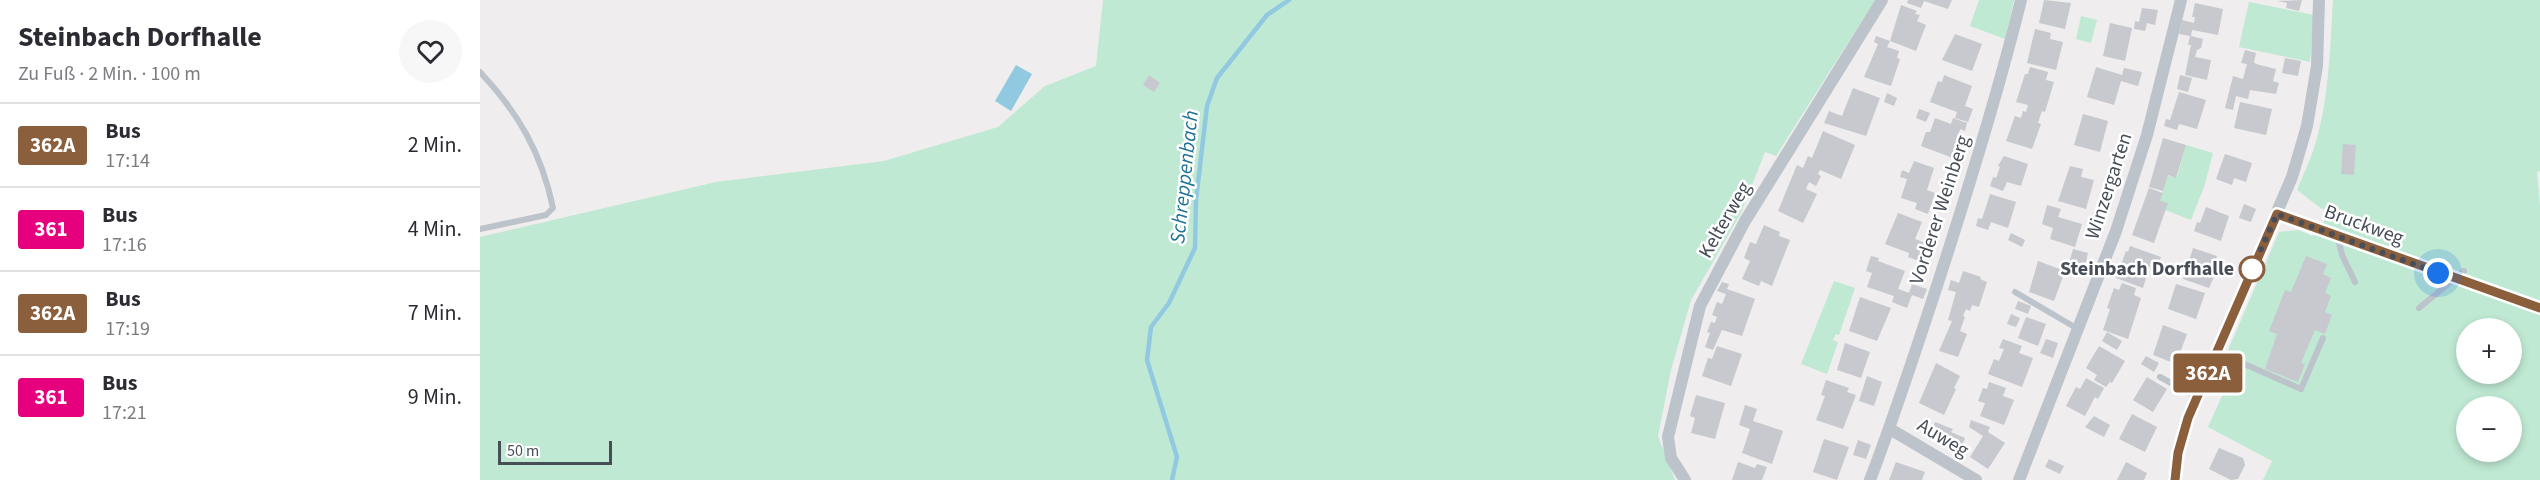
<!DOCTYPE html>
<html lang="de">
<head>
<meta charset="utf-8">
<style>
  :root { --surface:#fff; --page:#f7f7f7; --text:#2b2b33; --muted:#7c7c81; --line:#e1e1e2 }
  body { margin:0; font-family:"Source Sans 3",sans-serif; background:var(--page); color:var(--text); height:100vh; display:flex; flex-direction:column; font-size:22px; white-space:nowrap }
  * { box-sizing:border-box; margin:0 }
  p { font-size:20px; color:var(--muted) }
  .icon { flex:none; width:33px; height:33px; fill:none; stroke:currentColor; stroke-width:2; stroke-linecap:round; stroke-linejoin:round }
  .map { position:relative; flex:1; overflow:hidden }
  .side { display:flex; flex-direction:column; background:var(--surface); width:480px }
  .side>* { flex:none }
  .badge { padding:0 12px; border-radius:4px; font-size:21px; line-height:39px }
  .controls { position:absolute; left:1976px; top:318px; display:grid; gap:12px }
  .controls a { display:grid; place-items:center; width:66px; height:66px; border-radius:50%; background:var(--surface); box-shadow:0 3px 9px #0003; font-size:30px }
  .scale { position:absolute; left:18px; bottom:15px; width:114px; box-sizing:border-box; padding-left:6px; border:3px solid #474e58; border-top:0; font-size:16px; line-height:21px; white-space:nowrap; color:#474e58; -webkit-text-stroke:4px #fff; paint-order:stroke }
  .you { position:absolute; width:30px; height:30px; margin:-15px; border:4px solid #fff; border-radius:50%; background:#1a73e8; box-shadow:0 0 0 9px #1a73e833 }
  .map>.badge { position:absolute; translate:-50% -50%; box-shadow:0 0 0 3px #fff }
  .round { display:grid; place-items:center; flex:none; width:63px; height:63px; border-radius:32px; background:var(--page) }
  .overview { display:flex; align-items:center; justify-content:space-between; height:102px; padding:0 18px }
  h1 { font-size:28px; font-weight:700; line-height:45px }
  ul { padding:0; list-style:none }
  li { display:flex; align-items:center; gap:18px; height:84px; padding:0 18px; border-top:2px solid var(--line) }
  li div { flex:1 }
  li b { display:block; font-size:22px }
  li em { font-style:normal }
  li .badge { min-width:66px; font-weight:700; text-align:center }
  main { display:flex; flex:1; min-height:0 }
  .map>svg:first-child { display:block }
</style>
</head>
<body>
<main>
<section class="side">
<div class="overview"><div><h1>Steinbach Dorfhalle</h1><p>Zu Fuß · 2 Min. · 100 m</p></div><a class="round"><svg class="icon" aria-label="heart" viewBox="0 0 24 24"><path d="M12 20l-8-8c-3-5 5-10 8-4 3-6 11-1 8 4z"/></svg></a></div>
<ul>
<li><span class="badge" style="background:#8b5e3c;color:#fff">362A</span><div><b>Bus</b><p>17:14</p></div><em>2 Min.</em></li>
<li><span class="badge" style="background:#e6007e;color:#fff">361</span><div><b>Bus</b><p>17:16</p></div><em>4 Min.</em></li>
<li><span class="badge" style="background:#8b5e3c;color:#fff">362A</span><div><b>Bus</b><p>17:19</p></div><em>7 Min.</em></li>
<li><span class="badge" style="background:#e6007e;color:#fff">361</span><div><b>Bus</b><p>17:21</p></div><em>9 Min.</em></li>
</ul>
</section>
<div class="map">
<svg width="2060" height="480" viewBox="0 0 2060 480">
  <rect width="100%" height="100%" fill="#efeded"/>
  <!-- green -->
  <g fill="#bfe9d3" fill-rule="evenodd">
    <polygon points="623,0 1395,0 1296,156 1285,152 1261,213 1211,300 1191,370 1178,436 1195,480 0,480 0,237 236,182 404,161 518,127 565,86 616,66"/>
    <polygon points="1499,0 1534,0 1525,39 1490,26"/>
    <path d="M1853,0h207v171l-3,1 3,34v274h-277l9,-19 -64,-34 26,-58 -12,-5 57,-132 20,-2 13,6 23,-28 -13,1 -25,-19c5,-13 12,-26 16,-39 16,-46 17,-103 20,-151zM1986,328h45v46h-45zM1986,406h45v46h-45z"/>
    <polygon points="1769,2 1834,15 1830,62 1759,47"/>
    <polygon points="1601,16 1617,20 1611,43 1596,39"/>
    <polygon points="1706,145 1733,153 1725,184 1711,220 1685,210 1680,201 1687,176 1697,177"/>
    <polygon points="1354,281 1375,288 1359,335 1356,334 1353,340 1358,342 1347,374 1321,364"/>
  </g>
  <!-- water -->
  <polygon fill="#91c9e1" points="536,65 552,74 531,111 515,101"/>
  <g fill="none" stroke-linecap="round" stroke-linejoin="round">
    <!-- stream -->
    <polyline stroke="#91c9e1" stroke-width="4.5" points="692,480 697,457 667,360 671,327 689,303 715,248 716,200 727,106 737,78 787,15 809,0"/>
  </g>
  <!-- building -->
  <g fill="#c7c9cf">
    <polygon points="1428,0 1472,0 1468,9 1444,1 1441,8 1427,3"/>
    <polygon points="1564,0 1591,3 1585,29 1559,23"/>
    <polygon points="1822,0 1819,11 1806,8 1807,3 1797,1"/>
    <polygon points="1715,3 1743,9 1738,35 1712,30 1711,36 1723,39 1721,48 1717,50 1715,57 1731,60 1727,80 1705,75 1711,45 1708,45 1710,36 1699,34 1702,20 1714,23 1715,17 1712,17"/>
    <polygon points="1421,5 1437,11 1435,14 1440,15 1437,21 1446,25 1436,51 1410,41"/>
    <polygon points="1662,8 1678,10 1675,25 1667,23 1665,31 1654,29 1655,21 1659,22"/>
    <polygon points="1630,23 1652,28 1645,61 1623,56"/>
    <polygon points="1555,29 1571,33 1570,39 1583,42 1576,70 1547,63"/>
    <polygon points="1475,34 1502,44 1492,71 1462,60"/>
    <polygon points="1396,36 1410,41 1407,47 1419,51 1417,58 1420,59 1411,86 1384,77 1398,44 1394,42"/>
    <polygon points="1765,50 1776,53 1774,62 1776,64 1796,69 1793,81 1799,83 1796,94 1770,90 1768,99 1756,96 1753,110 1745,108 1753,76 1763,79 1767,64 1761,63"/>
    <polygon points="1805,58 1821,61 1818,76 1802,73"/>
    <polygon points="1550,67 1568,72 1566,80 1574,82 1565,112 1562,111 1558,123 1561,124 1552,149 1526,141 1535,116 1541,118 1543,111 1546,112 1548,105 1536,102 1545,74 1548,74"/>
    <polygon points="1616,67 1642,75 1644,68 1662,72 1658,86 1641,81 1634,105 1607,97"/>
    <polygon points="669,75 680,83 674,92 663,85"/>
    <polygon points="1464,75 1492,86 1485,106 1493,109 1488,122 1475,118 1477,112 1450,102 1458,81 1462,82"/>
    <polygon points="1700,75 1712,78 1708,92 1697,89"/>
    <polygon points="1373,88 1400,98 1386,136 1344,123 1349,111 1362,116"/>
    <polygon points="1699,92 1726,100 1717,129 1699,124 1697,130 1684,126 1686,119 1690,120"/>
    <polygon points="1407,93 1417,98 1414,106 1404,102"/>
    <polygon points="1760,102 1792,109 1786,135 1754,128"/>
    <polygon points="1439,109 1450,113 1446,122 1436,118"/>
    <polygon points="1603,114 1628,121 1620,152 1594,145"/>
    <polygon points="1455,118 1471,124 1473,118 1487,123 1485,131 1480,129 1473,158 1441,146 1446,132 1450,132"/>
    <polygon points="1343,131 1375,145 1361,179 1340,170 1338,174 1341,176 1336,186 1329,182 1326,189 1337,194 1323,223 1298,211 1317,165 1323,168 1328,156 1332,158"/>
    <polygon points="1683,138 1706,145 1696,178 1688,175 1683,191 1669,187"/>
    <polygon points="1863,144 1876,145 1874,175 1861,174"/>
    <polygon points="1745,154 1772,163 1766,182 1754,178 1752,185 1736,179"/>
    <polygon points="1524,156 1548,164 1541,186 1527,182 1523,191 1510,186 1513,177 1516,178 1520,167 1518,166"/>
    <polygon points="1434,161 1454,168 1447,190 1455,193 1448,214 1435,209 1437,203 1421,198 1427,179 1420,177 1422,170 1429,173"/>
    <polygon points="1590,166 1603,169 1601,177 1614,180 1606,209 1578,201"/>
    <polygon points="1669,188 1683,193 1680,201 1688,203 1674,243 1652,235"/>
    <polygon points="1510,194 1536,202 1528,228 1511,222 1508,230 1496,226 1498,218 1502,219"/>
    <polygon points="1764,204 1776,209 1771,222 1759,218"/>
    <polygon points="1567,205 1581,209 1578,217 1602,224 1595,247 1570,239 1573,228 1562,224"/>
    <polygon points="1726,207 1749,216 1741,241 1714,231 1717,222 1720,223"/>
    <polygon points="1418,213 1442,222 1435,239 1446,243 1439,261 1428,257 1429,253 1405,244"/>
    <polygon points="1284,225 1300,232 1299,236 1310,240 1292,286 1281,281 1279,286 1262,279 1270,261 1264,258 1270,242 1276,244"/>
    <polygon points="1531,233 1545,240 1542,247 1528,240"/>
    <polygon points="1650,246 1681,257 1678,265 1671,262 1663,288 1636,278 1646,251 1648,252"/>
    <polygon points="1713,248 1737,256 1732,271 1736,272 1729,288 1703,279"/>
    <polygon points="1593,249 1608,253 1604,271 1589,263"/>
    <polygon points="1391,256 1399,258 1398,261 1425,271 1418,289 1429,293 1432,284 1447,289 1443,299 1432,295 1427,308 1412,302 1414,296 1387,287 1392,273 1386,271"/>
    <polygon points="1826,256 1847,264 1843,274 1851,278 1845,293 1851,296 1845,312 1852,315 1845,334 1835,330 1821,363 1825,364 1818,382 1785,369 1797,334 1789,331 1805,290 1811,292"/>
    <polygon points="1558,261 1585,271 1574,301 1549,292"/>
    <polygon points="1483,271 1501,277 1500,279 1507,282 1499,307 1492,305 1490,311 1486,309 1483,316 1485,317 1480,331 1487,334 1478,357 1459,351 1472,321 1468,320 1476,292 1468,290 1471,280 1479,283"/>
    <polygon points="1242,282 1249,284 1247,289 1275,299 1262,336 1242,330 1233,350 1225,347 1230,333 1227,332 1231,322 1235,323 1237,317 1232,315 1237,302 1242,304 1246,294 1237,291"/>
    <polygon points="1642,283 1656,288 1654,295 1661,298 1648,339 1623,330 1630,309 1627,308 1634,288 1639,290"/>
    <polygon points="1696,284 1725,293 1716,319 1688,309"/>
    <polygon points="1380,297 1411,308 1397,341 1369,331"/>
    <polygon points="1538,301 1551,306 1548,314 1535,309"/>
    <polygon points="1531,314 1540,318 1536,327 1527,324"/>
    <polygon points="1546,317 1566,324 1558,346 1538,338"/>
    <polygon points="1683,325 1707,334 1696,364 1673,355"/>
    <polygon points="1627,332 1642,341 1637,350 1622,341"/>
    <polygon points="1523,339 1542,346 1539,353 1553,358 1542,387 1508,374 1514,359 1519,361 1524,349 1519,348"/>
    <polygon points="1566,339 1578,343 1573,358 1560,353"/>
    <polygon points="1365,343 1390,352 1381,378 1357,370"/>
    <polygon points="1237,346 1262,354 1251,386 1222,376 1228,358 1232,359"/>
    <polygon points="1619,346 1645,361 1632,383 1630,382 1626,387 1614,380 1617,375 1606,368"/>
    <polygon points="1666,356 1679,363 1674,372 1661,364"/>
    <polygon points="1456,363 1480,376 1474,388 1476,389 1464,415 1439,403"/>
    <polygon points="1387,376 1402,382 1394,406 1379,401"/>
    <polygon points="1667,377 1687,389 1673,412 1653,400"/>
    <polygon points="1606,378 1624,388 1618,399 1615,397 1605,416 1586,406 1596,387 1600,389"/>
    <polygon points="1346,380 1369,388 1367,392 1376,395 1363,429 1336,420 1345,396 1341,395"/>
    <polygon points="1509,382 1526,388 1523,396 1534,400 1524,425 1500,416 1505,403 1498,401 1503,388 1507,389"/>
    <polygon points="1216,395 1245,403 1235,439 1211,433 1215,418 1210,416"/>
    <polygon points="1265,405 1277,409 1273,421 1303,431 1292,464 1262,453 1270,429 1259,425"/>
    <polygon points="1652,414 1677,427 1665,452 1639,439"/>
    <polygon points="1614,416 1630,425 1624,437 1605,427"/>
    <polygon points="1491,420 1510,427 1508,432 1525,443 1508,469 1490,457 1503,436 1489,427"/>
    <polygon points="1455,422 1473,429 1471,432 1485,438 1479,454 1466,448 1467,445 1449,438"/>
    <polygon points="1344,439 1369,447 1357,480 1333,472"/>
    <polygon points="1378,440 1391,445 1386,459 1373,455"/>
    <polygon points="1739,448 1763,458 1765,465 1758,479 1751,480 1729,469"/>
    <polygon points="1569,459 1584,466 1580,474 1565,467"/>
    <polygon points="1258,462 1275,468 1277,464 1287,467 1282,480 1252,480"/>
    <polygon points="1416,462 1445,472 1442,480 1409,480"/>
    <polygon points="1646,462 1667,473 1664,480 1637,480"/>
  </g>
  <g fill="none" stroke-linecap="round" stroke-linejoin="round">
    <!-- service -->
    <g stroke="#bdc3ca" stroke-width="6">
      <path d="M0,72c38,40 62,82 73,136l-7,7 -66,14"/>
      <polyline points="1858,238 1862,255 1875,282"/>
      <polyline points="1535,292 1598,329"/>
      <polyline points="1939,308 1984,271"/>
      <polyline points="1737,352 1821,389 1843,338"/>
      <polyline points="1680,377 1717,397"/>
    </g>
    <!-- minor -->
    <g stroke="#bdc3ca" stroke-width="12">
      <polyline points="1797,214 2060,308"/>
      <polyline points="1410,429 1496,480"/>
      <polyline points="1205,480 1191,458 1188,437 1220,306 1265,221 1402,0"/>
      <path d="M1390,480c23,-60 43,-121 63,-182 32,-98 63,-197 88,-298"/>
      <polyline points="1539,480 1636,231 1667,135 1701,0"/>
      <polyline points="1694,480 1698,453 1708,418 1812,177 1827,126 1837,66 1839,0"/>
    </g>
  </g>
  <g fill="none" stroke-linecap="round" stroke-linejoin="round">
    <!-- line casing -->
    <g stroke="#fff" stroke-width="14">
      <polyline id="line" points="1695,480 1698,453 1708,418 1797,214 2060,308"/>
    </g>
    <!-- line -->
    <use href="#line" stroke="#8b5e3c" stroke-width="9"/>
    <!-- walk -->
    <polyline stroke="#474e58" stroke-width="6" stroke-dasharray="0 10.8" points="1772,269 1797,214 1958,273"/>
  </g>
  <!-- markers -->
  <circle fill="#fff" stroke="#8b5e3c" stroke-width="3" cx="1772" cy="269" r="12"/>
  <g text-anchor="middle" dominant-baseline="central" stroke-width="5" stroke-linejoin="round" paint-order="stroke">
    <!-- street labels -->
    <g font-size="20" fill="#474e58" stroke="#fff">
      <text transform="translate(1629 186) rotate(-72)">Winzergarten</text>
      <text transform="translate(1460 210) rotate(-72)">Vorderer Weinberg</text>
      <text transform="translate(1245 220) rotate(-60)">Kelterweg</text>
      <text transform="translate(1884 225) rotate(20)">Bruckweg</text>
      <text transform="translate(1463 438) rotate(31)">Auweg</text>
    </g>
    <!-- stop labels -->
    <g font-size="20" font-weight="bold" fill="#474e58" stroke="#fff" text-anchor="end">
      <text x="1754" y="269">Steinbach Dorfhalle</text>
    </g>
    <!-- water labels -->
    <g font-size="21" font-style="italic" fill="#1c7196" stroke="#fff">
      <text transform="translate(704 177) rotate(-84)">Schreppenbach</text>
    </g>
  </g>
</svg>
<div class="controls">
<a>+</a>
<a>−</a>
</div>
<div class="scale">50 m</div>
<div class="you" style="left:1958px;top:273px"></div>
<b class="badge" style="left:1728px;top:373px;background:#8b5e3c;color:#fff">362A</b>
</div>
</main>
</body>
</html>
